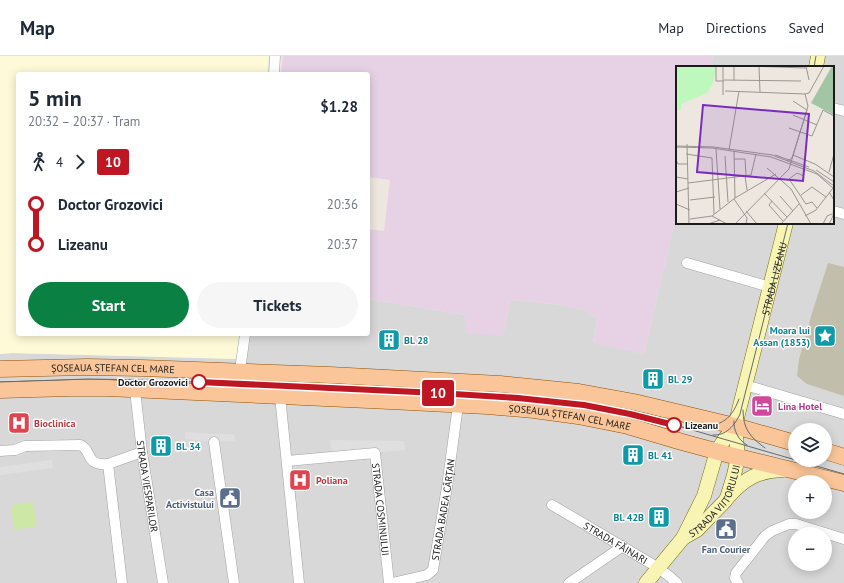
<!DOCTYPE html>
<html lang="en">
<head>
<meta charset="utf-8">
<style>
  :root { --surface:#fff; --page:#f6f6f7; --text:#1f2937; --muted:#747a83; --line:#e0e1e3; --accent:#0b8043 }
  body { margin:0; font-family:"PT Sans",sans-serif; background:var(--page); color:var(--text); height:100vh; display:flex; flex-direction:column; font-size:15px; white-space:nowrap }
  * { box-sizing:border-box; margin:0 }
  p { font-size:13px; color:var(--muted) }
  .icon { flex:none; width:22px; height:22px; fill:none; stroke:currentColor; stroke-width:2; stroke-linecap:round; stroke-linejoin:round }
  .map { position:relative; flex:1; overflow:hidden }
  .sheet { position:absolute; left:16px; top:16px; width:354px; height:264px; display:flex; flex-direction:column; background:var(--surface); border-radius:4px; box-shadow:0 2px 10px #0003 }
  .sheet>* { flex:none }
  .badge { padding:0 8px; border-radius:3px; font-size:14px; line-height:26px }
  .tools { position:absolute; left:788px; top:367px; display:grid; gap:8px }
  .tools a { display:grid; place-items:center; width:44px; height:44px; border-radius:50%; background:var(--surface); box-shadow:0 2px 10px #0003; font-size:20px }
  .map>.badge { position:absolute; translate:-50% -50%; box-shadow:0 0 0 2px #fff }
  .legs { display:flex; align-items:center; gap:6px; height:44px; padding:0 12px; font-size:13px }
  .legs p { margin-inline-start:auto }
  .summary { display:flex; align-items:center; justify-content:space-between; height:68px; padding:0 12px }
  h1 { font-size:22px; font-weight:800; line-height:30px }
  .cta { display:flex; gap:8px; margin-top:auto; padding:8px 12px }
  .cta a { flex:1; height:46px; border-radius:24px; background:var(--accent); color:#fff; font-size:16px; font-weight:800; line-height:46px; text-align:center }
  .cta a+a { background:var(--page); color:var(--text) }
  ul { padding:0 12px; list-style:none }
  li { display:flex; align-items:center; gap:14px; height:40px; font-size:15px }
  li i { display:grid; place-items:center; width:6px; height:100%; margin:0 5px; background:currentColor }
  li i::after { content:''; width:10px; height:10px; margin:-5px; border:3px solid; border-radius:50%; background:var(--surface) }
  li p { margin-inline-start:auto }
  li:first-child i { background:linear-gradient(#0000 50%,currentColor 0) }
  li:last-child i { background:linear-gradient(currentColor 50%,#0000 0) }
  header { display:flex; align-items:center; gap:24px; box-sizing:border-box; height:56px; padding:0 20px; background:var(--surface); border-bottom:1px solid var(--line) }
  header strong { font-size:19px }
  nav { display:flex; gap:22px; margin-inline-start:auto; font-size:14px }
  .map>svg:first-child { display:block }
</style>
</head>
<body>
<header>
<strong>Map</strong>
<nav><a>Map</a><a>Directions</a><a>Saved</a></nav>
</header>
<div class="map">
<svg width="844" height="527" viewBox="0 0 844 527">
  <rect width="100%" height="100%" fill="#ede7e0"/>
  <!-- residential -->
  <path fill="#d9d8d8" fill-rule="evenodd" d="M713,0h131v527h-844v-229l12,-1 227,6 3,-25h126v-35l97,16 38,21 7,-36 53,5 24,6 10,8 -4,23 51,12 33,-142v11h156v-156h-122zM795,374h30v30h-30zM795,426h30v30h-30zM795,478h30v30h-30z"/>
  <!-- industrial -->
  <polygon fill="#e6d2e4" points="283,0 713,0 711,11 677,11 677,156 644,298 593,287 597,263 587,255 563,249 510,244 503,280 465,277 465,259 368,243 368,173 384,175 390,124 368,121 368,18 281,18"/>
  <!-- education -->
  <polygon fill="#fefad8" points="0,0 269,0 267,18 18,18 18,278 242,278 239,303 12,297 0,298"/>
  <!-- construction -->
  <polygon fill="#c1bfac" points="828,207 844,211 844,340 807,328 797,320 799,303 812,257"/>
  <!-- grass -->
  <polygon fill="#cde7a6" points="33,446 37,470 14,474 11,449"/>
  <!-- parking -->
  <g fill="#dfdfdf">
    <polygon points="185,376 214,378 234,378 235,385 214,386 185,383"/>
    <polygon points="330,384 404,385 405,394 332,401"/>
    <polygon points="52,404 53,412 0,419 0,411"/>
  </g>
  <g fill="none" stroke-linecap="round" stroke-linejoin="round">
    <!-- street casing -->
    <g stroke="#a2a2a2" stroke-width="11">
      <g id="street">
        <polyline points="274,18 275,0"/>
        <polyline points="833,52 844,55"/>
        <polyline points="833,155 844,158"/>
        <polyline points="687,207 770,231"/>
        <polyline points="745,329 844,358"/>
        <path id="s1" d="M135,334l7,62 21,131"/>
        <polyline points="239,338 241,307 245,278"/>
        <polyline points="280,340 299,527"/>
        <polyline points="214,386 234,527"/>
        <path d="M0,395l15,-1 10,-4 55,-1c13,5 4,21 28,19l34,-12"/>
        <path id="s2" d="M287,405l88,-8 14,130"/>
        <polyline points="108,408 122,527"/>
        <path id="s3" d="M552,449l105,62 12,9 8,7"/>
        <path id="s4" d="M392,527l35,-8 6,-5 14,-83 11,-82"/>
        <polyline points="569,527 623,490"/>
        <polyline points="738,527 735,522 736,517 765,480 772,475 789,468 796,468 844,483"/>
      </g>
    </g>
    <!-- secondary casing -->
    <g stroke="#6e6e06" stroke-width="15">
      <g id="secondary">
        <polyline points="816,11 818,0"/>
        <path d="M728,441c17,-19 30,-26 55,-27"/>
        <path id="s5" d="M683,482l14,-8 28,-29 2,-3 7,-23 4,-18 -3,-31 51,-203"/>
        <polyline points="646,527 683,482 704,440 717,395 724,384 735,370"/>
      </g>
    </g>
    <!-- primary casing -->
    <g stroke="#905202" stroke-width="17">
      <g id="primary">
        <path id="s6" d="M0,313l87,-2 55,1 188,7 170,9 79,8 55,10 101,24 60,17"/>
        <path id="s7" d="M0,334l70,-2h37l283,13 97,5 47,4 44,6 50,10 54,16 48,13 114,28"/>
        <polyline points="825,395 844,401"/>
      </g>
    </g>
    <!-- street -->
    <use href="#street" stroke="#fff" stroke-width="10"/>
    <!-- secondary -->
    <use href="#secondary" stroke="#f8f4b3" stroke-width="14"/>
    <!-- primary -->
    <use href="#primary" stroke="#fac598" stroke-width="16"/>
    <!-- tram -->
    <g stroke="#696969" stroke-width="1">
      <polyline points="814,11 816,0"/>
      <polyline points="0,326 88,323 147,324 438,337 518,342 584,349 630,358 682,371 844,418"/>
      <path d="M743,354c0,19 7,27 22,38"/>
      <path d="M734,365c-1,9 5,20 13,24"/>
      <path d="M695,371c24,-1 35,-4 44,-28"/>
      <path id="s8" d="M713,379c13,1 22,-10 27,-21l48,-191"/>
    </g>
  </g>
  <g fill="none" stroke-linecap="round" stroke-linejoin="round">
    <!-- line-1 casing -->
    <g stroke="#fff" stroke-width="9">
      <polyline id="line-1" points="199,326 438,337 518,342 584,349 630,358 674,369"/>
    </g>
    <!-- line-1 -->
    <use href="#line-1" stroke="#be1622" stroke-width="6"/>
  </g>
  <!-- icons -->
  <defs>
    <g id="sight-square" transform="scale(1.15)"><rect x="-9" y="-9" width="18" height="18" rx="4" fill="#0f9aa8" stroke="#fff"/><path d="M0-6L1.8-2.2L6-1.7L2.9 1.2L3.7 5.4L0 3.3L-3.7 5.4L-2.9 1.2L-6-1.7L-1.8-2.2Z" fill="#fff"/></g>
    <g id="building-square" transform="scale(1.15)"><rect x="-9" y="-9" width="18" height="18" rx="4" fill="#0f9aa8" stroke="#fff"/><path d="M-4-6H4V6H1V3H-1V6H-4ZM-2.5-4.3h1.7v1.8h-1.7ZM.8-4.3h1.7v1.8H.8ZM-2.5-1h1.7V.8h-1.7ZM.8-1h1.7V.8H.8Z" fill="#fff"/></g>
    <g id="hotel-square" transform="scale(1.15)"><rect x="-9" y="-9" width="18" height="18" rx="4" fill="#d1479c" stroke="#fff"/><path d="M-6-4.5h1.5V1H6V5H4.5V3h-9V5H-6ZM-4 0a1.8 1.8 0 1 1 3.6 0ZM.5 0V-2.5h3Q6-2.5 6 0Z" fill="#fff"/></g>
    <g id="hospital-square" transform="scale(1.15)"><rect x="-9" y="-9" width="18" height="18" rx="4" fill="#e0444e" stroke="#fff"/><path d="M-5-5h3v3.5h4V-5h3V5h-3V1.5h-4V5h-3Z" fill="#fff"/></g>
    <g id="civic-square" transform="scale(1.15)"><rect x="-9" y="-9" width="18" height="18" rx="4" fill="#5c6f8a" stroke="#fff"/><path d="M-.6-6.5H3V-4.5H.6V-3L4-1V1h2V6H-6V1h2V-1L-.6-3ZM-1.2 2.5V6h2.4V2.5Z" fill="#fff"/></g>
  </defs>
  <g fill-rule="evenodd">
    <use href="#sight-square" x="825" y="280"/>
    <use href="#building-square" x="389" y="284"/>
    <use href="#building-square" x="653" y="323"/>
    <use href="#hotel-square" x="762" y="350"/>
    <use href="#hospital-square" x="19" y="367"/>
    <use href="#building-square" x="161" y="390"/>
    <use href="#building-square" x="633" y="399"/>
    <use href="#hospital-square" x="300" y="424"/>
    <use href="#civic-square" x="230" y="442"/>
    <use href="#building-square" x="659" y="461"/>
    <use href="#civic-square" x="726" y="473"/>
  </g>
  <!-- markers -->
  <g fill="#fff" stroke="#be1622" stroke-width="2">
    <circle cx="199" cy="326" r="7"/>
    <circle cx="674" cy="369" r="7"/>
  </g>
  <g text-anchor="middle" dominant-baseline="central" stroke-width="3" stroke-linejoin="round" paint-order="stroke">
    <!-- street labels -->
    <g font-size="10" fill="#1b1b1b" stroke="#fff">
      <text stroke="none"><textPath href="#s8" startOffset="176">STRADA LIZEANU</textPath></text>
      <text stroke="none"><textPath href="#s6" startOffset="113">ȘOSEAUA ȘTEFAN CEL MARE</textPath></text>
      <text stroke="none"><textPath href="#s7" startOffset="571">ȘOSEAUA ȘTEFAN CEL MARE</textPath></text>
      <text stroke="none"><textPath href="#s1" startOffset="97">STRADA VIESPARILOR</textPath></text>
      <text stroke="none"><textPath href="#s5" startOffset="51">STRADA VIITORULUI</textPath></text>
      <text stroke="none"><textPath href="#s2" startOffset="145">STRADA COSMINULUI</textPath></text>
      <text stroke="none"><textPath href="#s4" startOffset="105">STRADA BADEA CÂRȚAN</textPath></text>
      <text stroke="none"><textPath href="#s3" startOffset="74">STRADA FĂINARI</textPath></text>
    </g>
    <!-- culture labels -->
    <g font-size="10" font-weight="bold" fill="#0d838f" stroke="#fff" text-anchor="start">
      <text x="810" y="274" text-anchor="end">Moara lui<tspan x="810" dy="12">Assan (1853)</tspan></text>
      <text x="404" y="284">Bl. 28</text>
      <text x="668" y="323">Bl. 29</text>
      <text x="176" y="390">Bl. 34</text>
      <text x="648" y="399">Bl. 41</text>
      <text x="644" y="461" text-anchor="end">Bl. 42B</text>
    </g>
    <!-- stop labels -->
    <g font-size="10" font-weight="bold" fill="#1b1b1b" stroke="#fff" text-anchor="end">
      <text x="188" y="326">Doctor Grozovici</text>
      <text x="685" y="369" text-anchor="start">Lizeanu</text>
    </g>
    <!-- hotel labels -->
    <g font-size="10" font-weight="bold" fill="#b23c85" stroke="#fff" text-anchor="start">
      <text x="778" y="350">Lina Hotel</text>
    </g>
    <!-- health labels -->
    <g font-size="10" font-weight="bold" fill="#be3a42" stroke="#fff" text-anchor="start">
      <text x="34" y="367">Bioclinica</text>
      <text x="316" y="424">Poliana</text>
    </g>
    <!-- service labels -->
    <g font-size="10" font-weight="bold" fill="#4e5e75" stroke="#fff" text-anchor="end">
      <text x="214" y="436">Casa<tspan x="214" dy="12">Activistului</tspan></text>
      <text x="726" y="493" text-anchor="middle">Fan Courier</text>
    </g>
  </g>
  <!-- overview -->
  <g transform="translate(676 10)">
    <rect width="158" height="158" fill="#ede7e0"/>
    <path d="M156,0h2v49l-23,-12z" fill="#a2c5a3"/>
    <path d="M0,0h40l-3,18 -6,9 -26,11v6h-5z" fill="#bef8bc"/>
    <path fill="none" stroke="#999591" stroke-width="1" d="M40,0v15h8M47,0v29M58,0v14M71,0l59,2M83,0l1,26M130,0l3,14M48,14l77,1M49,25l80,3M129,28l4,-1 15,-27M117,35l14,9M117,49l24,10M113,62l23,8 11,-26 11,6M11,78l2,80M0,80l38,1 58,8 42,16 20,15M0,81l36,1 59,9 46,17 17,15M40,83l4,60M53,84l10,-59M58,85l1,47M10,88l26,4M99,89l34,12M117,89l22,9 19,13M49,90l3,46M36,92l2,56M58,93h11l1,17M0,94l2,4h9M111,95l5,-3 15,-48M91,102l24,21 20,35M140,104l18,12M153,106l5,-18M69,110l2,14M128,110l-7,-3 -8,6 17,25 6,-2 5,6M0,111l12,2M12,117l63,-8 5,-21M0,126l13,-4M88,127l23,24M125,129l11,-8 14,10M104,130l13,15M58,133l13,19 -1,6M14,134l25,-3M96,135l-3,4 14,16M0,138l14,6M70,145l11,13M36,150l23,-18 41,-24M129,150l11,-6 17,-22M14,153l22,-3 15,8M32,158l12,-4M59,158l54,-55 19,-63 -3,-12M105,158l18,-20M147,158l4,-8 5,-2M153,158l4,-8 1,-16 -5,-8"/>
    <path fill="#7b2cbf" fill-opacity="0.15" stroke="#7b2cbf" stroke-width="2" d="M27,39l106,9 -6,67 -106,-9z"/>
    <rect width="158" height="158" fill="none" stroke="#1b1b1b" stroke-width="2"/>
  </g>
</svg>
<div class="tools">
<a><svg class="icon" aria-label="layers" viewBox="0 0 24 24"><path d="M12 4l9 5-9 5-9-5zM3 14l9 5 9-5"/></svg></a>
<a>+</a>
<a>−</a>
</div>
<b class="badge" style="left:438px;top:337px;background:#be1622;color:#fff">10</b>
<section class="sheet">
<div class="summary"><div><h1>5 min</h1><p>20:32 – 20:37 · Tram</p></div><b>$1.28</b></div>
<div class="legs"><svg class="icon" aria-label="walk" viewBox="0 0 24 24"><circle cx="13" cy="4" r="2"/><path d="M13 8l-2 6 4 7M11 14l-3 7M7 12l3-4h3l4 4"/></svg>4<svg class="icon" aria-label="forward" viewBox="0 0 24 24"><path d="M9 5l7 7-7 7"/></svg><b class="badge" style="background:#be1622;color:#fff">10</b></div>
<ul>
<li><i style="color:#be1622"></i><b>Doctor Grozovici</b><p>20:36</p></li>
<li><i style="color:#be1622"></i><b>Lizeanu</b><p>20:37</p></li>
</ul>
<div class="cta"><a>Start</a><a>Tickets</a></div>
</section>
</div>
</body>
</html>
